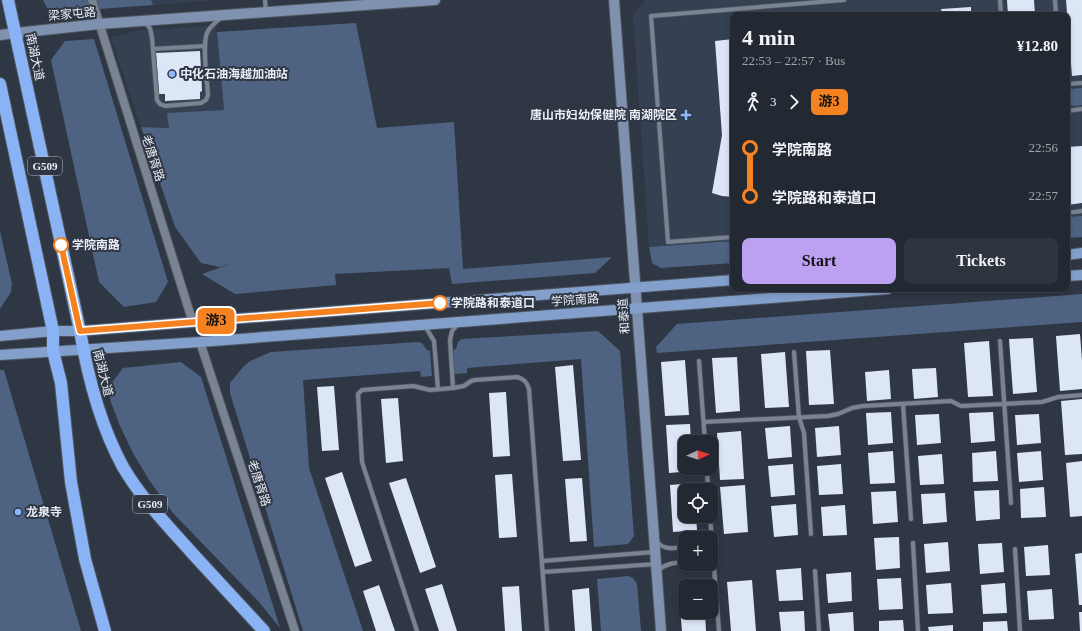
<!DOCTYPE html>
<html lang="en">
<head>
<meta charset="utf-8">
<style>
  :root { --surface:#232933; --page:#2f353f; --text:#f1f3f6; --muted:#a3a6ac; --line:#40454e; --accent:#bca0f2 }
  body { margin:0; font-family:"Times New Roman","Noto Sans SC",serif; background:var(--page); color:var(--text); height:100vh; display:flex; flex-direction:column; font-size:15px; white-space:nowrap }
  * { box-sizing:border-box; margin:0 }
  p { font-size:13px; color:var(--muted) }
  .icon { flex:none; width:22px; height:22px; fill:none; stroke:currentColor; stroke-width:2; stroke-linecap:round; stroke-linejoin:round }
  .map { position:relative; flex:1; overflow:hidden }
  .side { position:absolute; left:730px; top:12px; width:340px; height:280px; display:flex; flex-direction:column; background:var(--surface); border-radius:8px; box-shadow:0 2px 6px #0003,0 0 0 1px var(--line) }
  .side>* { flex:none }
  .badge { padding:0 8px; border-radius:6px; font-size:14px; line-height:26px }
  .needle { width:26px; rotate:86deg }
  .buttons { position:absolute; left:678px; top:435px; display:grid; gap:8px }
  .buttons a { display:grid; place-items:center; width:40px; height:40px; border-radius:8px; background:var(--surface); box-shadow:0 2px 6px #0003,0 0 0 1px var(--line); font-size:20px }
  .map>.badge { position:absolute; translate:-50% -50%; box-shadow:0 0 0 2px #fff }
  .legs { display:flex; align-items:center; gap:6px; height:44px; padding:0 12px; font-size:13px }
  .legs p { margin-inline-start:auto }
  .summary { display:flex; align-items:center; justify-content:space-between; height:68px; padding:0 12px }
  h1 { font-size:22px; font-weight:700; line-height:30px }
  .action { display:flex; gap:8px; margin-top:auto; padding:8px 12px }
  .action a { flex:1; height:46px; border-radius:8px; background:var(--accent); color:#111; font-size:16px; font-weight:700; line-height:46px; text-align:center }
  .action a+a { background:var(--page); color:var(--text) }
  ul { padding:0 12px; list-style:none }
  li { display:flex; align-items:center; gap:14px; height:48px; font-size:15px }
  li i { display:grid; place-items:center; width:6px; height:100%; margin:0 5px; background:currentColor }
  li i::after { content:''; width:10px; height:10px; margin:-5px; border:3px solid; border-radius:50%; background:var(--surface) }
  li p { margin-inline-start:auto }
  li:first-child i { background:linear-gradient(#0000 50%,currentColor 0) }
  li:last-child i { background:linear-gradient(currentColor 50%,#0000 0) }
  .map>svg:first-child { display:block }
</style>
</head>
<body>
<div class="map">
<svg width="1082" height="631" viewBox="0 0 1082 631">
  <rect width="100%" height="100%" fill="#2f3744"/>
  <!-- built -->
  <g fill="#354053">
    <polygon points="151,0 218,0 153,5"/>
    <polygon points="646,0 1082,0 1082,216 1067,217 1067,15 733,15 733,241 649,247 633,14"/>
    <polygon points="216,26 224,110 167,113 169,128 141,127 111,37 140,30"/>
  </g>
  <!-- green -->
  <g fill="#4e6382">
    <polygon points="43,0 151,0 153,5 59,12 47,8"/>
    <polygon points="356,23 377,128 454,122 463,269 612,257 595,273 452,284 449,268 335,274 336,285 235,294 202,274 233,263 220,267 201,263 175,227 141,127 169,128 167,113 224,110 217,32"/>
    <polygon points="94,39 168,282 156,302 124,307 99,282 51,60 65,41"/>
    <path d="M1082,88v17c-6,1 -11,2 -15,-3v-10l3,-3z"/>
    <polygon points="1082,216 1082,237 1067,238 1067,217"/>
    <polygon points="0,231 12,284 11,292 0,309"/>
    <polygon points="733,241 733,263 661,268 652,263 649,247"/>
    <polygon points="1082,294 1082,322 657,353 656,347 677,324"/>
    <polygon points="598,331 620,351 634,536 628,544 594,547 581,359 467,368 467,373 454,374 453,350 456,349 458,342 462,339"/>
    <polygon points="418,342 422,343 427,350 430,351 432,376 421,377 420,371 303,380 309,468 363,631 303,631 230,393 230,383 243,367 250,361 271,352"/>
    <polygon points="181,362 201,377 280,628 259,602 173,513 149,480 133,453 120,426 111,402 108,388 123,368"/>
    <polygon points="0,370 4,370 81,631 0,631"/>
    <polygon points="628,576 633,578 637,584 641,631 601,631 597,579"/>
  </g>
  <!-- building -->
  <g fill="#dce6f7">
    <polygon points="1007,0 1034,0 1035,15 1008,15"/>
    <polygon points="1066,0 1082,0 1082,75 1072,76"/>
    <polygon points="971,7 971,12 978,12 978,15 942,15 941,9"/>
    <polygon points="733,39 733,197 722,196 712,193 722,135 715,41"/>
    <polygon points="200,51 202,91 200,92 200,99 165,101 165,94 159,94 156,53"/>
    <polygon points="1082,146 1082,203 1067,205 1067,147"/>
    <polygon points="1080,334 1082,360 1082,389 1060,391 1056,336"/>
    <polygon points="1033,338 1037,392 1013,394 1009,339"/>
    <polygon points="989,341 993,396 968,397 964,343"/>
    <polygon points="830,350 834,404 809,405 806,351"/>
    <polygon points="785,352 789,407 765,408 761,354"/>
    <polygon points="737,357 740,411 716,413 712,358"/>
    <polygon points="685,360 689,415 665,416 661,362"/>
    <polygon points="573,365 581,460 563,461 555,367"/>
    <polygon points="936,368 938,397 914,399 912,369"/>
    <polygon points="889,370 891,399 867,401 865,372"/>
    <polygon points="334,386 339,450 322,451 317,387"/>
    <polygon points="506,392 510,456 493,457 489,393"/>
    <polygon points="398,398 403,461 386,463 381,399"/>
    <polygon points="1082,399 1082,454 1065,455 1061,401"/>
    <polygon points="891,412 893,443 868,445 866,413"/>
    <polygon points="993,412 995,441 971,443 969,413"/>
    <polygon points="939,414 941,443 917,445 915,415"/>
    <polygon points="1039,414 1041,443 1017,445 1015,415"/>
    <polygon points="690,424 691,442 685,442 685,468 693,468 693,471 669,473 666,425"/>
    <polygon points="790,426 792,457 768,459 765,428"/>
    <polygon points="839,426 841,455 817,457 815,428"/>
    <polygon points="741,431 744,479 720,480 717,433"/>
    <polygon points="893,451 895,483 870,484 868,453"/>
    <polygon points="996,451 998,481 973,482 972,453"/>
    <polygon points="1041,451 1043,480 1019,482 1017,453"/>
    <polygon points="942,454 944,484 920,485 918,456"/>
    <polygon points="1082,461 1082,516 1070,517 1066,463"/>
    <polygon points="793,464 795,495 771,497 768,466"/>
    <polygon points="841,464 843,494 819,495 817,466"/>
    <polygon points="342,472 372,561 355,567 325,478"/>
    <polygon points="512,474 517,537 499,538 495,475"/>
    <polygon points="406,478 436,567 420,573 389,483"/>
    <polygon points="582,478 587,541 570,542 565,479"/>
    <polygon points="694,483 695,490 685,490 685,516 696,516 697,530 673,532 670,485"/>
    <polygon points="745,485 748,532 724,534 720,487"/>
    <polygon points="1044,487 1046,517 1021,518 1020,489"/>
    <polygon points="999,490 1000,519 976,521 974,491"/>
    <polygon points="896,491 898,522 873,524 871,492"/>
    <polygon points="945,493 947,522 923,524 921,494"/>
    <polygon points="796,504 798,535 774,537 771,506"/>
    <polygon points="845,505 847,535 823,536 821,507"/>
    <polygon points="899,537 900,568 876,570 874,538"/>
    <polygon points="948,542 950,571 926,573 924,544"/>
    <polygon points="1002,543 1004,572 980,574 978,544"/>
    <polygon points="1048,545 1050,575 1026,576 1024,547"/>
    <polygon points="1082,553 1082,605 1079,605 1075,554"/>
    <polygon points="801,568 803,600 779,601 776,570"/>
    <polygon points="851,572 852,601 828,603 826,574"/>
    <polygon points="901,578 903,609 879,610 877,579"/>
    <polygon points="752,580 756,631 731,631 727,582"/>
    <polygon points="951,583 953,613 928,614 926,585"/>
    <polygon points="1005,583 1007,613 983,614 981,585"/>
    <polygon points="442,584 457,631 439,631 425,589"/>
    <polygon points="379,585 395,631 376,631 363,591"/>
    <polygon points="685,585 685,612 705,612 706,631 682,631 678,586"/>
    <polygon points="519,586 522,631 505,631 502,587"/>
    <polygon points="589,588 592,631 575,631 572,590"/>
    <polygon points="1052,589 1054,619 1029,620 1027,591"/>
    <polygon points="804,611 805,631 781,631 779,612"/>
    <polygon points="853,612 854,631 830,631 828,614"/>
    <polygon points="1079,612 1082,612 1082,631 1080,631"/>
    <polygon points="903,620 904,631 879,631 879,621"/>
    <polygon points="1007,621 1008,631 983,631 983,622"/>
    <polygon points="953,625 953,631 929,631 928,627"/>
  </g>
  <g fill="none" stroke-linecap="round" stroke-linejoin="round">
    <!-- lane casing -->
    <g stroke="#4e555f" stroke-width="5.5">
      <g id="lane">
        <polyline points="265,0 266,12"/>
        <polyline points="1000,0 1001,15"/>
        <polyline points="1055,0 1056,15"/>
        <path d="M145,23l5,5 2,10 5,62 3,4 5,2 36,-3 5,-3 2,-5c-1,-15 -6,-50 -1,-62 3,-7 9,-11 15,-16"/>
        <polyline points="153,49 205,46"/>
        <polyline points="1067,84 1082,83"/>
        <polyline points="1067,111 1082,109"/>
        <polyline points="1067,213 1082,211"/>
        <polyline points="733,237 668,242 651,16 844,0"/>
        <polyline points="425,326 434,341 438,389"/>
        <polyline points="1000,341 1011,503"/>
        <polyline points="794,352 799,417 804,433 811,534"/>
        <polyline points="699,361 705,442"/>
        <polyline points="453,388 450,340 452,331 459,323"/>
        <polyline points="903,404 911,519"/>
        <polyline points="704,422 828,416 838,414 852,408 863,406 951,401 961,406 1042,402 1058,397 1082,395"/>
        <polyline points="707,468 708,490"/>
        <polyline points="710,516 719,631"/>
        <path d="M656,541c9,10 17,7 29,6"/>
        <polyline points="913,543 918,631"/>
        <polyline points="1015,549 1020,631"/>
        <polyline points="542,561 654,552"/>
        <path d="M658,571c7,-8 17,-8 27,-9"/>
        <polyline points="815,571 819,631"/>
        <polyline points="543,572 656,564"/>
        <path d="M417,631l-55,-169 -4,-68 4,-4 51,-4 17,4 23,-2 11,-2 7,-5 4,-1 42,-3c7,2 10,5 12,12l18,242"/>
      </g>
    </g>
    <!-- street casing -->
    <g stroke="#4e555f" stroke-width="10">
      <g id="street">
        <polyline points="92,0 193,323"/>
        <polyline points="200,342 295,631"/>
      </g>
    </g>
    <!-- secondary casing -->
    <g stroke="#4e555f" stroke-width="12">
      <g id="secondary">
        <polyline points="614,0 661,631"/>
        <polyline points="0,35 16,33 99,24 435,0"/>
      </g>
    </g>
    <!-- primary casing -->
    <g stroke="#4e555f" stroke-width="12">
      <g id="primary">
        <polyline points="1067,255 1082,253"/>
        <polyline points="1067,276 1082,275"/>
        <polyline points="0,336 53,331 80,331 733,280"/>
        <polyline points="0,355 200,342 888,289"/>
      </g>
    </g>
    <!-- highway casing -->
    <g stroke="#4e555f" stroke-width="14">
      <g id="highway">
        <path d="M8,0l72,331c8,47 20,94 43,136 18,31 45,59 69,86 24,26 48,52 72,78"/>
        <polyline points="0,84 53,331 53,351 61,383 71,482 85,559 105,631"/>
      </g>
    </g>
    <!-- lane -->
    <use href="#lane" stroke="#798392" stroke-width="4"/>
    <!-- street -->
    <use href="#street" stroke="#798392" stroke-width="8"/>
    <!-- secondary -->
    <use href="#secondary" stroke="#7e91af" stroke-width="10"/>
    <!-- primary -->
    <use href="#primary" stroke="#83a0cd" stroke-width="10"/>
    <!-- highway -->
    <use href="#highway" stroke="#89b3f4" stroke-width="12"/>
  </g>
  <g fill="none" stroke-linecap="round" stroke-linejoin="round">
    <!-- line-1 casing -->
    <g stroke="#fff" stroke-width="9">
      <polyline id="line-1" points="61,245 80,331 440,303"/>
    </g>
    <!-- line-1 -->
    <use href="#line-1" stroke="#f58220" stroke-width="6"/>
  </g>
  <!-- markers -->
  <g fill="#8db9fc" stroke="#2f3744" stroke-width="1.5">
    <circle cx="172" cy="74" r="4"/>
    <path d="M684 109h4v4h4v4h-4v4h-4v-4h-4v-4h4z"/>
    <circle cx="18" cy="512" r="4"/>
  </g>
  <g fill="#fff" stroke="#f58220" stroke-width="2">
    <circle cx="61" cy="245" r="7"/>
    <circle cx="440" cy="303" r="7"/>
  </g>
  <g text-anchor="middle" dominant-baseline="central" stroke-width="4" stroke-linejoin="round" paint-order="stroke">
    <!-- shield labels -->
    <g fill="#2f3744" stroke="#b1b7c1" stroke-width="1">
      <rect x="28" y="157" width="34" height="18" rx="3"/>
      <rect x="133" y="495" width="34" height="18" rx="3"/>
    </g>
    <g font-size="11" font-weight="bold" fill="#e9eef7">
      <text x="45" y="166">G509</text>
      <text x="150" y="504">G509</text>
    </g>
    <!-- street labels -->
    <g font-size="12" fill="#e9eef7" stroke="#2f3744">
      <text transform="translate(72 14) rotate(-5)">梁家屯路</text>
      <text transform="translate(35 57) rotate(78)">南湖大道</text>
      <text transform="translate(153 158) rotate(72)">老唐胥路</text>
      <text transform="translate(575 300) rotate(-4)">学院南路</text>
      <text transform="translate(624 316) rotate(-94)">和泰道</text>
      <text transform="translate(103 373) rotate(76)">南湖大道</text>
      <text transform="translate(259 483) rotate(72)">老唐胥路</text>
    </g>
    <!-- poi labels -->
    <g font-size="12" font-weight="bold" fill="#e9eef7" stroke="#2f3744" text-anchor="start">
      <text x="180" y="74">中化石油海越加油站</text>
      <text x="677" y="115" text-anchor="end">唐山市妇幼保健院 南湖院区</text>
      <text x="26" y="512">龙泉寺</text>
    </g>
    <!-- stop labels -->
    <g font-size="12" font-weight="bold" fill="#e9eef7" stroke="#2f3744" text-anchor="start">
      <text x="72" y="245">学院南路</text>
      <text x="451" y="303">学院路和泰道口</text>
    </g>
  </g>
</svg>
<div class="buttons">
<a><svg class="needle" viewBox="-14 -14 28 28"><path d="M0-13l5 13h-10z" fill="#e53935"/><path d="M0 13l5-13h-10z" fill="#a3a6ac"/></svg></a>
<a><svg class="icon" aria-label="locate" viewBox="0 0 24 24"><circle cx="12" cy="12" r="6"/><path d="M12 2v4M12 18v4M2 12h4M18 12h4"/></svg></a>
<a>+</a>
<a>−</a>
</div>
<b class="badge" style="left:216px;top:321px;background:#f58220;color:#111">游3</b>
<section class="side">
<div class="summary"><div><h1>4 min</h1><p>22:53 – 22:57 · Bus</p></div><b>¥12.80</b></div>
<div class="legs"><svg class="icon" aria-label="walk" viewBox="0 0 24 24"><circle cx="13" cy="4" r="2"/><path d="M13 8l-2 6 4 7M11 14l-3 7M7 12l3-4h3l4 4"/></svg>3<svg class="icon" aria-label="forward" viewBox="0 0 24 24"><path d="M9 5l7 7-7 7"/></svg><b class="badge" style="background:#f58220;color:#111">游3</b></div>
<ul>
<li><i style="color:#f58220"></i><b>学院南路</b><p>22:56</p></li>
<li><i style="color:#f58220"></i><b>学院路和泰道口</b><p>22:57</p></li>
</ul>
<div class="action"><a>Start</a><a>Tickets</a></div>
</section>
</div>
</body>
</html>
